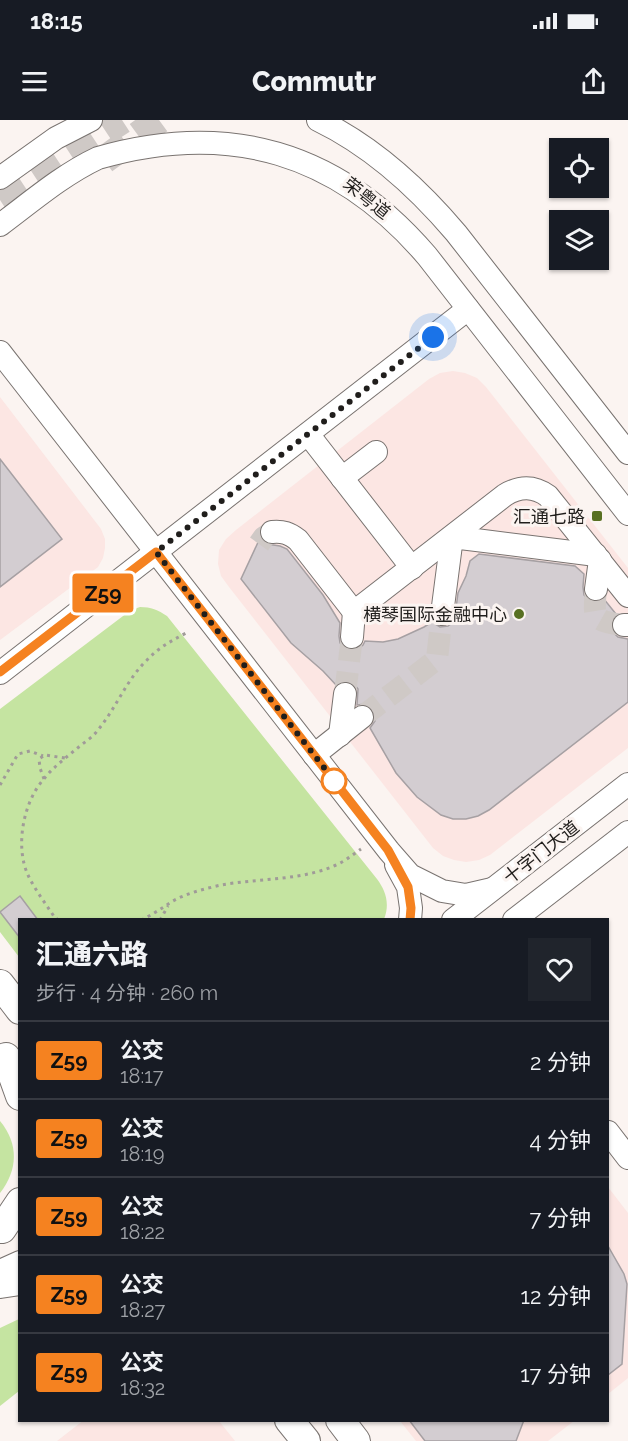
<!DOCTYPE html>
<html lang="zh">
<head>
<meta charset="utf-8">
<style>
  :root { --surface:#171b24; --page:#20242c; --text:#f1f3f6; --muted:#9ea1a6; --line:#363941 }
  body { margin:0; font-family:Raleway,"Noto Sans SC",sans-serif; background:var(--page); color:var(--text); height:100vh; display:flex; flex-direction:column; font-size:22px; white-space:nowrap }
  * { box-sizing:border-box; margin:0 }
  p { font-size:20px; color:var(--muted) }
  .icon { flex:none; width:33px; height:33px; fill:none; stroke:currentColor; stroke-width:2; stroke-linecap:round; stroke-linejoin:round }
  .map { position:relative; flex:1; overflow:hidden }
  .drawer { position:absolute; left:18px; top:798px; width:591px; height:504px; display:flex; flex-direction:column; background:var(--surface); border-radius:0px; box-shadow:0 2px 4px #0004 }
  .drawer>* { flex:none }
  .badge { padding:0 12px; border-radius:4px; font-size:21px; line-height:39px }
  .tools { position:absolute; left:549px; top:18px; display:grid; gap:12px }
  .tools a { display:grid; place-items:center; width:60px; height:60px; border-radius:0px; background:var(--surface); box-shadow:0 2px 4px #0004; font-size:30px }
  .you { position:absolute; width:30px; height:30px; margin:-15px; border:4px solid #fff; border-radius:50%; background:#1a73e8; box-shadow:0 0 0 9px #1a73e833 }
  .map>.badge { position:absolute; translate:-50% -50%; box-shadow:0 0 0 3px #fff }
  .round { display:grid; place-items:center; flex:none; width:63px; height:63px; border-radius:0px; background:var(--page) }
  .summary { display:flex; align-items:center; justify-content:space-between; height:102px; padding:0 18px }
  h1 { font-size:28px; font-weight:800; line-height:45px }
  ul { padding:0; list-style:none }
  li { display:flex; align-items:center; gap:18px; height:78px; padding:0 18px; border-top:2px solid var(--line) }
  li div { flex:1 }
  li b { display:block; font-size:22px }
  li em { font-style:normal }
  li .badge { min-width:66px; font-weight:700; text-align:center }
  .status { display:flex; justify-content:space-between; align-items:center; height:42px; padding:0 30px; background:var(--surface); direction:ltr }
  .status svg { height:16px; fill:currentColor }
  header { display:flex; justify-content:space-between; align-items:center; height:78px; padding:0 18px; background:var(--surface); font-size:27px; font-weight:800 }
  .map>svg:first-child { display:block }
</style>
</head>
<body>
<div class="status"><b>18:15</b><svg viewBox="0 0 49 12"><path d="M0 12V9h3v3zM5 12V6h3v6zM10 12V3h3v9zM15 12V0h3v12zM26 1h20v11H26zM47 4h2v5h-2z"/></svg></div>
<header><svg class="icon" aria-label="menu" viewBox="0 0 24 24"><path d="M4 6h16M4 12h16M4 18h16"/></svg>Commutr<svg class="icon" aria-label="share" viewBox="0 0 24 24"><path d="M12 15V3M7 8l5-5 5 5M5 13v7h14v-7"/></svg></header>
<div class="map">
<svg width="628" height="1321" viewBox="0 0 628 1321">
  <rect width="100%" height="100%" fill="#fbf4f1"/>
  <!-- commercial -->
  <g fill="#fce6e3">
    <polygon points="453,251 465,253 477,258 486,267 628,448 628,628 490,735 479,740 466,742 454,740 443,736 433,728 229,467 221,456 218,444 219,430 226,419 236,410 429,259 440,253"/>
    <polygon points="0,277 101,409 105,419 105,428 103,438 98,447 0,520"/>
    <polygon points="608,1067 628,1093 628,1258 608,1274"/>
    <polygon points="84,1300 219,1301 235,1321 57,1321"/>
    <polygon points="400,1301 574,1301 548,1321 416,1321"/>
  </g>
  <!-- green -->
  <g fill="#c5e4a1">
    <path d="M140,487c11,0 18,3 27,9l210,263c9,12 13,25 7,40l-364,1 -1,37 -19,-25v-223l131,-99z"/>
    <path d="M0,1001c19,23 18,49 0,72z"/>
    <polygon points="19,1199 19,1271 0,1286 0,1208"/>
  </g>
  <!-- building -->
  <g fill="#d3cdd1" stroke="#a6a0a3" stroke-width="1.5">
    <polygon points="0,339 62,419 0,467"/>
    <polygon points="260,418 267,424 280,426 287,429 323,475 340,503 339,516 340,523 345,528 350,530 358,529 363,525 365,521 383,522 398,519 424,507 432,502 440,507 448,506 452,503 455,496 458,473 466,456 470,441 479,434 575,446 584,454 583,467 584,475 588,480 594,482 601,482 604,479 616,494 612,499 611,504 613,512 618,517 628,519 628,582 489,690 478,696 466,699 453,699 441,695 417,677 396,653 370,608 375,601 375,594 373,589 366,584 357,585 358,569 354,564 346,561 340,561 336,565 323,551 291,523 241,459"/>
    <polygon points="20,776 38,800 20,800 20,818 0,792"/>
    <polygon points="608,1126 624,1154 627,1164 622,1244 608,1255"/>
    <polygon points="409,1300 524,1300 516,1321 425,1321"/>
  </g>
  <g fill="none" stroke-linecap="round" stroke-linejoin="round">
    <!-- minor-tunnel -->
    <g stroke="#cfc9c6" stroke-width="22" stroke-dasharray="22 11" stroke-linecap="butt">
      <polyline points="259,424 264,417 272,412"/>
      <path d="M596,469c-3,30 -3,32 28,36"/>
      <polyline points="345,574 352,517"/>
      <polyline points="362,597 437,539 442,494"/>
    </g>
    <!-- major-tunnel -->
    <g stroke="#cfc9c6" stroke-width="28" stroke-dasharray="28 14" stroke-linecap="butt">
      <polyline points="104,40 159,0"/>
      <polyline points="0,80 122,0"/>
    </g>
    <!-- minor casing -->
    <g stroke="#797370" stroke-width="24">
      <g id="minor">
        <path d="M318,0c54,26 99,67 138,113l172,220"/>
        <polyline points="0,58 56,18 91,0"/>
        <path d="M0,105c31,-23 62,-50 98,-67 132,-38 241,-5 329,98l201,258"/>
        <polyline points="0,232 389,731 410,755 442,771 466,775 492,769"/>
        <polyline points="308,314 412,448"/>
        <polyline points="342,358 376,332"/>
        <path d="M272,412c11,-1 17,1 26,8l56,72"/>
        <polyline points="596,469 600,440"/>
        <polyline points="442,494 452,417 596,435"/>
        <polyline points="624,505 628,505"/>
        <path d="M352,517l2,-25 151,-117c15,-9 29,-9 43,1l80,100"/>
        <polyline points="0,553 468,189"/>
        <polyline points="340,615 345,574"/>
        <polyline points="314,635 362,597"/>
        <polyline points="396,745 408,767 411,788 410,800"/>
        <polyline points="453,800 628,664"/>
        <polyline points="514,800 628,712"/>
        <polyline points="608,1012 628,1038"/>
        <polyline points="0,1151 20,1142"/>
      </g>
    </g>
    <!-- major casing -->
    <g stroke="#797370" stroke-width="30">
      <g id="major">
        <polyline points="0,864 20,890"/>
        <polyline points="6,937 20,976"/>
        <polyline points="2,1109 20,1082"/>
        <polyline points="0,1164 20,1161"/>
        <polyline points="289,1300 306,1321"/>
        <polyline points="340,1300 356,1321"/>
      </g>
    </g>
    <!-- path -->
    <g stroke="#a09b98" stroke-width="3" stroke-dasharray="3 4.5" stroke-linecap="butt">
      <polyline points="44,659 40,648 39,639 45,635 65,638"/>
      <polyline points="0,665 18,634 30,631 43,636"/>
      <path d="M59,800l-4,-2c-9,-14 -20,-28 -27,-43 -13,-28 -5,-72 15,-95 10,-13 24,-23 37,-34 6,-5 13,-9 17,-15 19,-22 29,-51 50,-71 12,-13 26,-20 41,-28"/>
      <path d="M141,800c11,-5 21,-12 32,-19 14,-8 31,-12 48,-16 38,-7 87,-4 121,-23 7,-4 13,-9 19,-13"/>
      <polyline points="160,800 168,786"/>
    </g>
    <!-- minor -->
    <use href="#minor" stroke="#fff" stroke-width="22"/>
    <!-- major -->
    <use href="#major" stroke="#fff" stroke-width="28"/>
  </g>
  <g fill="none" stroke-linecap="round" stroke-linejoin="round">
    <!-- line casing -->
    <g stroke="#fff" stroke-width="14">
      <polyline id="line" points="0,552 156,432 388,730 408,767 411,788 410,800"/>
    </g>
    <!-- line -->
    <use href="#line" stroke="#f58220" stroke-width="9"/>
    <!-- walk -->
    <polyline stroke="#201e1c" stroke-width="6" stroke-dasharray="0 10.8" points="334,661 339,667 156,432 433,217"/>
  </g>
  <!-- markers -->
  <g fill="#587022" stroke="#fbf4f1" stroke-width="2">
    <rect x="591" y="390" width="12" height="12" rx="3"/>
    <circle cx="519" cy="494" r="6"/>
  </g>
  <circle fill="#fff" stroke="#f58220" stroke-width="3" cx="334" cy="661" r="12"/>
  <g text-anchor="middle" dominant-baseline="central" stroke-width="6" stroke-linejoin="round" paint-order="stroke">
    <!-- street labels -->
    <g font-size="18" fill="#201e1c" stroke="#fbf4f1">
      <text transform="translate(367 78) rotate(39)">荣粤道</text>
      <text transform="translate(541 732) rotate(-38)">十字门大道</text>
    </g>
    <!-- poi labels -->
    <g font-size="18" fill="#201e1c" stroke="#fbf4f1" text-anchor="end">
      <text x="585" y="396">汇通七路</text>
      <text x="507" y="494">横琴国际金融中心</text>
    </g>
  </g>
</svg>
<div class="tools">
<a><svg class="icon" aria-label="locate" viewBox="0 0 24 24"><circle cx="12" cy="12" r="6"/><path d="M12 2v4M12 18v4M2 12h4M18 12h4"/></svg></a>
<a><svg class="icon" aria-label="layers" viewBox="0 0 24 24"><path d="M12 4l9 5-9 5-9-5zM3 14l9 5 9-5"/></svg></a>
</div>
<div class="you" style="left:433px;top:217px"></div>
<b class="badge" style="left:103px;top:473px;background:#f58220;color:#111">Z59</b>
<section class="drawer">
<div class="summary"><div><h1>汇通六路</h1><p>步行 · 4 分钟 · 260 m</p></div><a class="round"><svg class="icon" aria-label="heart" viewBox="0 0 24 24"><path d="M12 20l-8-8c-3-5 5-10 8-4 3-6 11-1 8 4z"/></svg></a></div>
<ul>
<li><span class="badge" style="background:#f58220;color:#111">Z59</span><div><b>公交</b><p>18:17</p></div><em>2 分钟</em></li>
<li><span class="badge" style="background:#f58220;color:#111">Z59</span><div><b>公交</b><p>18:19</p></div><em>4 分钟</em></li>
<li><span class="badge" style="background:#f58220;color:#111">Z59</span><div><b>公交</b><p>18:22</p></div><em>7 分钟</em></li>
<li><span class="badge" style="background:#f58220;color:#111">Z59</span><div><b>公交</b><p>18:27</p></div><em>12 分钟</em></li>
<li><span class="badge" style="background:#f58220;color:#111">Z59</span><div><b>公交</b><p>18:32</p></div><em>17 分钟</em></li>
</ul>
</section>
</div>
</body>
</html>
